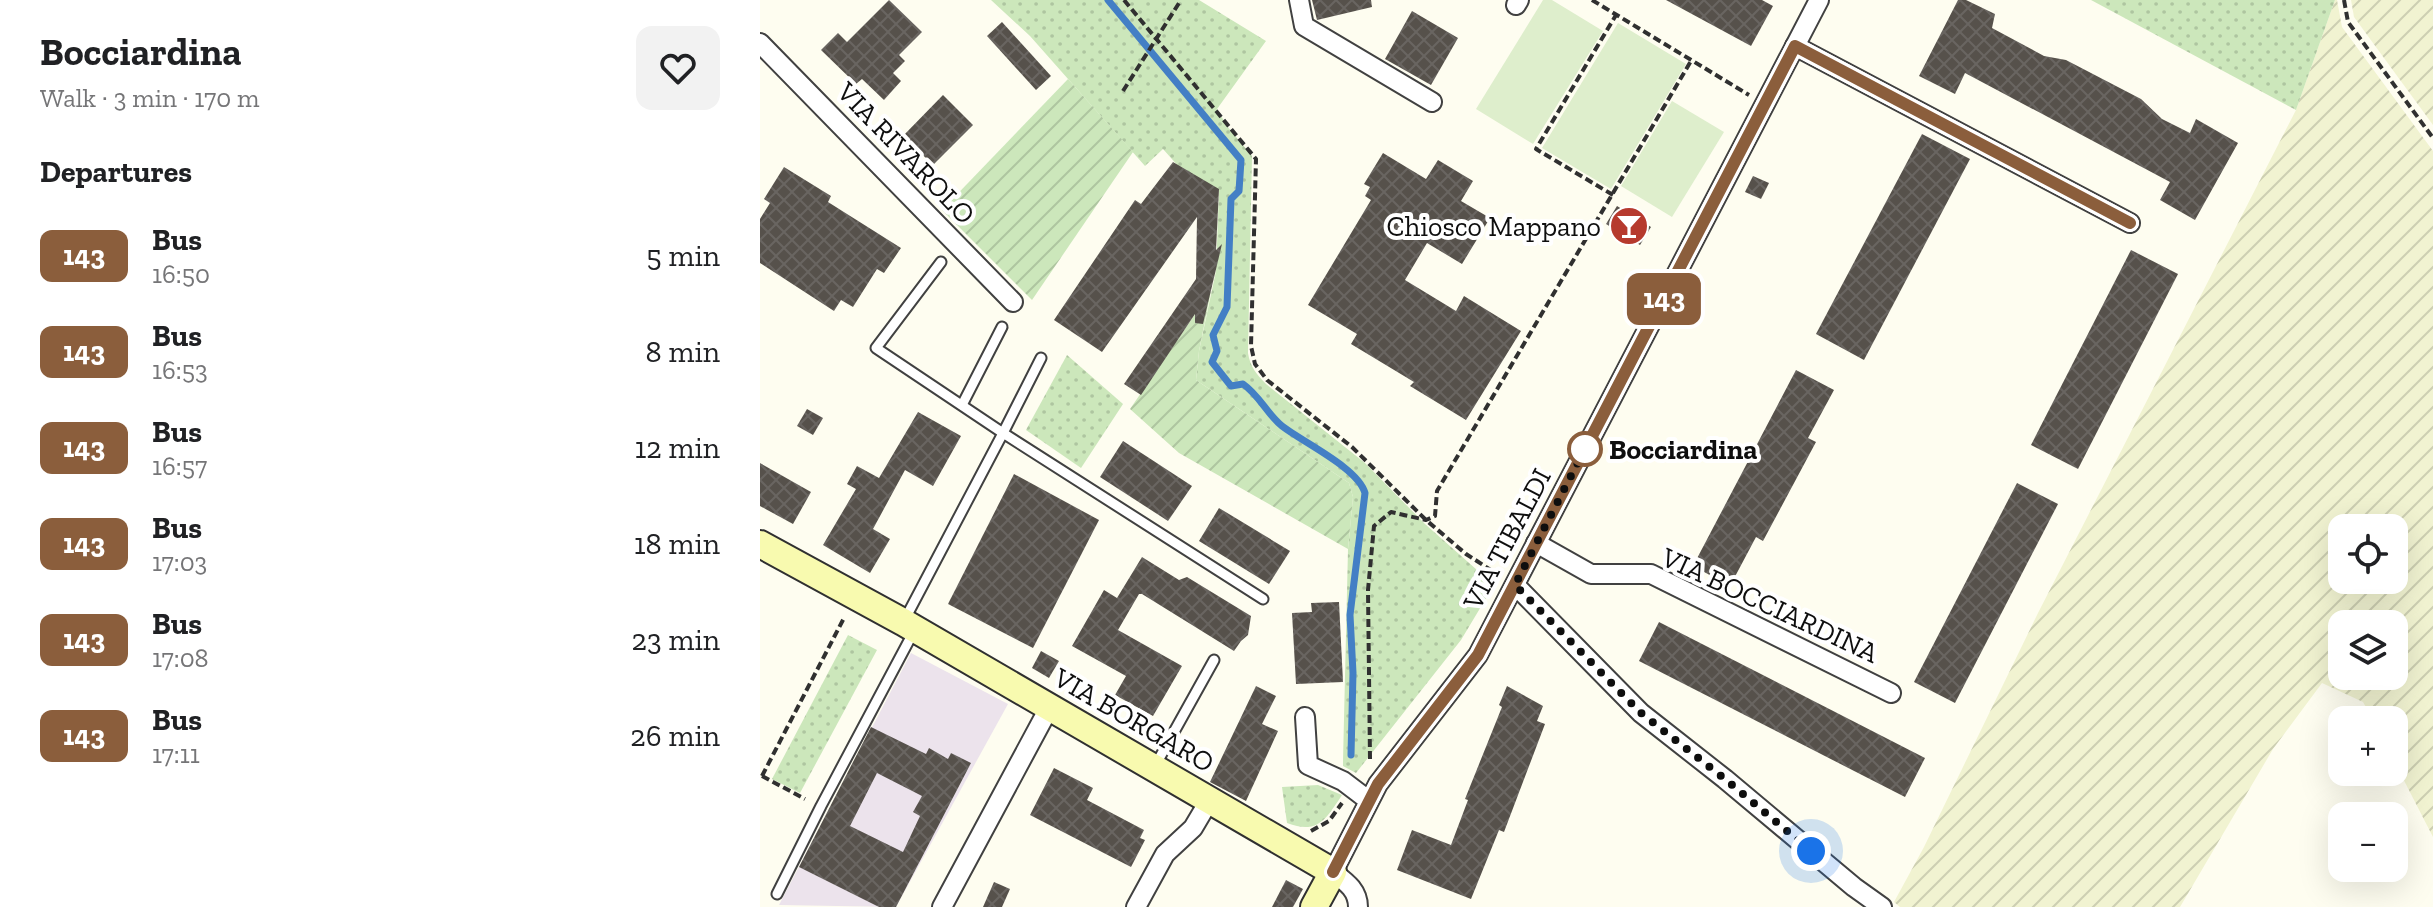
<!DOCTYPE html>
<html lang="en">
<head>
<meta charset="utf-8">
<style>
  :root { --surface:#fff; --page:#f2f2f2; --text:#202124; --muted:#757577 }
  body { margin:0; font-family:"Zilla Slab",serif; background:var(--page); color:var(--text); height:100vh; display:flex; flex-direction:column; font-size:30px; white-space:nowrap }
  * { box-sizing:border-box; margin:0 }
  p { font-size:26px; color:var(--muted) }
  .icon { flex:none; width:44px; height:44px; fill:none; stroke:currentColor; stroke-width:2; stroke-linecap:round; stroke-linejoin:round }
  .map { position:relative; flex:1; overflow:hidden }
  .side { display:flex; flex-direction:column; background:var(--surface); width:760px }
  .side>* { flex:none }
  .badge { padding:0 16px; border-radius:12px; font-size:28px; line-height:52px }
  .tools { position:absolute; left:1568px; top:514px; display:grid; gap:16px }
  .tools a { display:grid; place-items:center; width:80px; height:80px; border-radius:16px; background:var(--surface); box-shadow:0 8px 32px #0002; font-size:40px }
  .you { position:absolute; width:40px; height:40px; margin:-20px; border:6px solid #fff; border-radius:50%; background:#1a73e8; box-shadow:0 0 0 12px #1a73e833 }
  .map>.badge { position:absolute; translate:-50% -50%; box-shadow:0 0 0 4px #fff }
  h2 { padding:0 40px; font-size:30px; line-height:72px }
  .round { display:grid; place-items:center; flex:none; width:84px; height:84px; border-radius:16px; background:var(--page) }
  .summary { display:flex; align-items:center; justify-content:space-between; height:136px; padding:0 40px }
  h1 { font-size:38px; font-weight:700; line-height:60px }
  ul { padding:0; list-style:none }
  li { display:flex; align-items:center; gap:24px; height:96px; padding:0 40px }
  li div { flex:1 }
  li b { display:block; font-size:30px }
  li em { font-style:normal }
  li .badge { min-width:88px; font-weight:700; text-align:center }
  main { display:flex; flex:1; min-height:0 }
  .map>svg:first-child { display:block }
</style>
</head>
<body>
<main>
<section class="side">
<div class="summary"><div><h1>Bocciardina</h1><p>Walk · 3 min · 170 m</p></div><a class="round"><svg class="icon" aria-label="heart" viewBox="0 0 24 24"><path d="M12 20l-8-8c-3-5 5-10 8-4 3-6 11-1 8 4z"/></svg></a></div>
<h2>Departures</h2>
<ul>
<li><span class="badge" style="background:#8b5e3c;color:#fff">143</span><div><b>Bus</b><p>16:50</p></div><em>5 min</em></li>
<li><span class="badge" style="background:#8b5e3c;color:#fff">143</span><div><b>Bus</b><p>16:53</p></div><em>8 min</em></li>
<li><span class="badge" style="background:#8b5e3c;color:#fff">143</span><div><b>Bus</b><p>16:57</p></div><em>12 min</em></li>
<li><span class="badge" style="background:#8b5e3c;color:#fff">143</span><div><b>Bus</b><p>17:03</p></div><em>18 min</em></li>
<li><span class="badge" style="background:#8b5e3c;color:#fff">143</span><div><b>Bus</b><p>17:08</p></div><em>23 min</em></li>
<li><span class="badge" style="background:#8b5e3c;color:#fff">143</span><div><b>Bus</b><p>17:11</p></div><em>26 min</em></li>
</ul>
</section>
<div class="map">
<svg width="1673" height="907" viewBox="0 0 1673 907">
  <defs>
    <pattern id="farmland-furrows" width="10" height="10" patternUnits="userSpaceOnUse" patternTransform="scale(2)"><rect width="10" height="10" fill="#f1f3d1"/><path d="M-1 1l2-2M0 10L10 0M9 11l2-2" fill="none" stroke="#cdcfb2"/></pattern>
    <pattern id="grass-dots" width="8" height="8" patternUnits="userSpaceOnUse" patternTransform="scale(2)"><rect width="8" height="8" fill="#cce7bb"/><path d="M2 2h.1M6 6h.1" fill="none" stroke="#aec5a0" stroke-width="1.8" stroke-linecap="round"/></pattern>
    <pattern id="garden-furrows" width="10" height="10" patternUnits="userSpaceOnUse" patternTransform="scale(2)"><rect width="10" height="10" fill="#cce7bb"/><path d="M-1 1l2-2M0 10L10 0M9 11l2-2" fill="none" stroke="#aec5a0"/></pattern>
    <pattern id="building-cross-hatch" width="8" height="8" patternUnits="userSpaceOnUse" patternTransform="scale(2)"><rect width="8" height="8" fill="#56514b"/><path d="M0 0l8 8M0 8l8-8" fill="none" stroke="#696561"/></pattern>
  </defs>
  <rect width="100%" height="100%" fill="#fefdf0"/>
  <!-- industrial -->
  <polygon fill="#ece3ec" points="151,653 248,704 136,907 19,905"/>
  <!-- farmland -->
  <g fill="url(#farmland-furrows)" fill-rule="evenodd">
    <path d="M1575,0h2l5,27 91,124v686l-39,-76v-41h-21l-10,-18 -41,-19 -49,66 -93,158h-280l-6,-5 30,-55 114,-234 258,-503zM1582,528h52v52h-52zM1582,624h52v52h-52z"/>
    <polygon points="1591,0 1673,0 1673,125 1594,17"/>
  </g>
  <!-- grass -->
  <g fill="url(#grass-dots)">
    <path d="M231,0h208l67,41 -49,68 10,17 25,30 -4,197c2,13 8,21 18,31l99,79 60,61 69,61 -33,55 -105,133 -13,-7v-5l5,-212 5,-52 -4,-14 -153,-103 3,-29 17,-80 3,-81 -40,-23 -16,-18 -18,17 -115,-130z"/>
    <polygon points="1331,0 1575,0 1536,110"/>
    <polygon points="307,355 363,404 321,468 266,430"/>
    <polygon points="88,635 117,650 40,793 12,779"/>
    <path d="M558,785l24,10c-16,24 -24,40 -55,28l-5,-36z"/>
  </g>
  <!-- garden -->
  <g fill="url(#garden-furrows)">
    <polygon points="308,79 373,152 272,300 182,210"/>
    <polygon points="451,291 439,351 436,380 589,483 593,497 588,549 419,453 370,409"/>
  </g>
  <!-- pitch -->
  <g fill="#deeecc">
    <polygon points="783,0 792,0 843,31 773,144 716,109"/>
    <polygon points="858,23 926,64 851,189 782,148"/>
    <polygon points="912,101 964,132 912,217 861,186"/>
  </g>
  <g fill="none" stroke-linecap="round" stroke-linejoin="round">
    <!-- stream -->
    <path stroke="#437fc5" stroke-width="7" d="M348,0l133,160 -2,31 -8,8 -4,108 -14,28 4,16 -5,11 19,24 12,-2c17,12 24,30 39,42 22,17 76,42 83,67l-15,122 3,58 -2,82"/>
  </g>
  <!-- building -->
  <g fill="url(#building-cross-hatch)" fill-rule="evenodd">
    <polygon points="129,0 162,32 139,55 145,61 133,73 141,81 124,100 102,79 96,84 61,50 78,33 87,42"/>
    <polygon points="552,0 611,0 612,7 557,20"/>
    <polygon points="906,0 1002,0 1013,6 991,46"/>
    <polygon points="1198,0 1206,0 1235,14 1232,28 1284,56 1306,60 1381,99 1402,119 1430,133 1436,119 1478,143 1435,220 1400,200 1410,182 1205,73 1195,94 1159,76"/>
    <polygon points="652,11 698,38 671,85 625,59"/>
    <polygon points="242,22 291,76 276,90 227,36"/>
    <polygon points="183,95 213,125 173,165 143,136"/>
    <polygon points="1162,134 1210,159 1104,360 1056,334"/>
    <polygon points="623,153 666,179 678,160 713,181 701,201 730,218 702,264 667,243 645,280 696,311 704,296 761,331 706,420 650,386 654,382 591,344 597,334 548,305 611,200 605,196 610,187 604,184"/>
    <polygon points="413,162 459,189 456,250 462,244 443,324 435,323 435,314 381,395 364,384 436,279 437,217 342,352 294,320 375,200 381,204"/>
    <polygon points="24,167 71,196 68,202 141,248 124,273 117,269 93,307 81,300 74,311 0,263 0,219 10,203 4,199"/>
    <polygon points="993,176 1009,183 1001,199 985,192"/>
    <polygon points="857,206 891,227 880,245 846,224"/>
    <polygon points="1371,250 1418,274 1318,469 1271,445"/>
    <polygon points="1036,370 1074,390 1048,438 1056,442 1003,541 996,537 970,586 933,566"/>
    <polygon points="47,409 63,418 53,435 37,426"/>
    <polygon points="158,412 201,436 173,486 145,470 113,529 130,539 110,573 63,545 96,489 87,484 97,466 119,478"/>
    <polygon points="363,441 432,486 408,521 340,477"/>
    <polygon points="0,463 51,492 33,524 0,506"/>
    <polygon points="254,474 339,520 273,648 188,604"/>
    <polygon points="1257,483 1298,504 1195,703 1154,682"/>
    <polygon points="459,508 530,551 509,584 439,541"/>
    <polygon points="382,557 419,580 427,577 491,616 488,635 481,641 474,651 382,594 379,594 358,630 422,666 393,716 355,695 366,676 312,646 344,590 357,598"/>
    <polygon points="579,602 583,682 536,684 532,613 552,612 551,603"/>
    <polygon points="899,622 1165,758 1145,797 879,661"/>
    <polygon points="281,651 299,661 289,678 272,668"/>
    <polygon points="496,686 516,696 502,724 518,731 486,801 450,782"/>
    <polygon points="747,686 783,706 777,721 785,724 744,832 739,830 711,899 637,870 652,830 691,845 708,800 705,799 742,707 739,705"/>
    <path d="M111,727l55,27 3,-6 19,11 3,-6 20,10 -75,144h-17l-80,-40zM117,773l45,23 -9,16 7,4 -17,36 -53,-26z"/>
    <polygon points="294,768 333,788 327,800 384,830 380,838 385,840 371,867 270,815"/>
    <polygon points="526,880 543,889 533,907 512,907"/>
    <polygon points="234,882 250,889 242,907 223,907"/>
  </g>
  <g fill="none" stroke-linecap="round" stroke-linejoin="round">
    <!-- lane casing -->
    <g stroke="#414141" stroke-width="13">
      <g id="lane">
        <polyline points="181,262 116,348 243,433 281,358"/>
        <polyline points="202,405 242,327"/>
        <polyline points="145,619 243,433 503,599"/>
        <polyline points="395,766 454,660"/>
        <polyline points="17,894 61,806 153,633"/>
      </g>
    </g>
    <!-- street casing -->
    <g stroke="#414141" stroke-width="22">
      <g id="street">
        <polyline points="539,0 544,26 672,102"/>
        <polyline points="756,5 759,0"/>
        <polyline points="0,43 253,302"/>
        <polyline points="1035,46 1370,223"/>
        <polyline points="776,543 831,574 891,574 1131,693"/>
        <polyline points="755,585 881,713 965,779 1094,887 1122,907"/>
        <polyline points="545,717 548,765 583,781 608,800"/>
        <polyline points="182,907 289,708"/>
        <polyline points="376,907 405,854 433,828 449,801"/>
        <path d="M598,907c0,-17 -12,-25 -25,-35l45,-88 100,-129 341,-655"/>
      </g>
    </g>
    <!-- secondary casing -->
    <g stroke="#303030" stroke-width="30">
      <polyline id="secondary" points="0,544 143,622 573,872 554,907"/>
    </g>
    <!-- path -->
    <g stroke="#303030" stroke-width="4" stroke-dasharray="8 4" stroke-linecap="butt">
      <polyline points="364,0 496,159 491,346 495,364 507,380 592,447 666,520 706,554 737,574"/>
      <polyline points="832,0 989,95"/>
      <polyline points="1584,0 1588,22 1673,138"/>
      <polyline points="363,91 421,0"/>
      <polyline points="853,195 776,149 856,15"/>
      <polyline points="610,759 608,590 614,526 631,512 666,520 675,516 677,491 931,61"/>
      <polyline points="2,776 84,618"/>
      <polyline points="2,776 45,799"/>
      <polyline points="551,831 569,821 582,803"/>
    </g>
    <!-- lane -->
    <use href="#lane" stroke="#fff" stroke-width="9"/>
    <!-- street -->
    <use href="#street" stroke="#fff" stroke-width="18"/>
    <!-- secondary -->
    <use href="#secondary" stroke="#f8faaf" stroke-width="26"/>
  </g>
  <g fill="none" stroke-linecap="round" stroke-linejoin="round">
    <!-- line casing -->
    <g stroke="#fff" stroke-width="18">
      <polyline id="line" points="573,872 618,784 718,655 1035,46 1370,223"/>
    </g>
    <!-- line -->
    <use href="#line" stroke="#8b5e3c" stroke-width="12"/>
    <!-- walk -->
    <polyline stroke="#0e0e0e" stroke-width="8" stroke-dasharray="0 14.4" points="825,449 831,437 755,585 881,713 965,779 1051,851"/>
  </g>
  <!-- icons -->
  <defs>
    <g id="bar-disc" transform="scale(2)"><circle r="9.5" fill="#b63a2e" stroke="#fff"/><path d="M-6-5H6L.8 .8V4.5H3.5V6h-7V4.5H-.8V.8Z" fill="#fff"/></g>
  </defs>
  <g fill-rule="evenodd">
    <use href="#bar-disc" x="869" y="226"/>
  </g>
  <!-- markers -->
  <circle fill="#fff" stroke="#8b5e3c" stroke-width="4" cx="825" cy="449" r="16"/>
  <g text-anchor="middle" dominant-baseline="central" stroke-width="8" stroke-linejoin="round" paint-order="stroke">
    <!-- street labels -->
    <g font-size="28" fill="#0e0e0e" stroke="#fff">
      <text transform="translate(146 153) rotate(46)">VIA RIVAROLO</text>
      <text transform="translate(747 539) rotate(-62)">VIA TIBALDI</text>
      <text transform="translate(1010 605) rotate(25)">VIA BOCCIARDINA</text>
      <text transform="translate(374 720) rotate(30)">VIA BORGARO</text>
    </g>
    <!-- poi labels -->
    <g font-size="28" fill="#0e0e0e" stroke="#fff" text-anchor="end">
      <text x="841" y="226">Chiosco Mappano</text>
    </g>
    <!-- stop labels -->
    <g font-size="28" font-weight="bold" fill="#0e0e0e" stroke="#fff" text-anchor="start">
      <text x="849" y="449">Bocciardina</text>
    </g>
  </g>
</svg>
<div class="tools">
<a><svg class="icon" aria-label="locate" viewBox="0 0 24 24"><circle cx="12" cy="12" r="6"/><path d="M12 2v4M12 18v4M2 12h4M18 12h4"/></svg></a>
<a><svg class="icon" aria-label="layers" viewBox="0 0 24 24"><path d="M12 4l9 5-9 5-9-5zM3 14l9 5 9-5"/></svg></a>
<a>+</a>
<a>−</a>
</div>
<div class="you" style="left:1051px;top:851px"></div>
<b class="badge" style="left:904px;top:299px;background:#8b5e3c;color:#fff">143</b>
</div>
</main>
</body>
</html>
